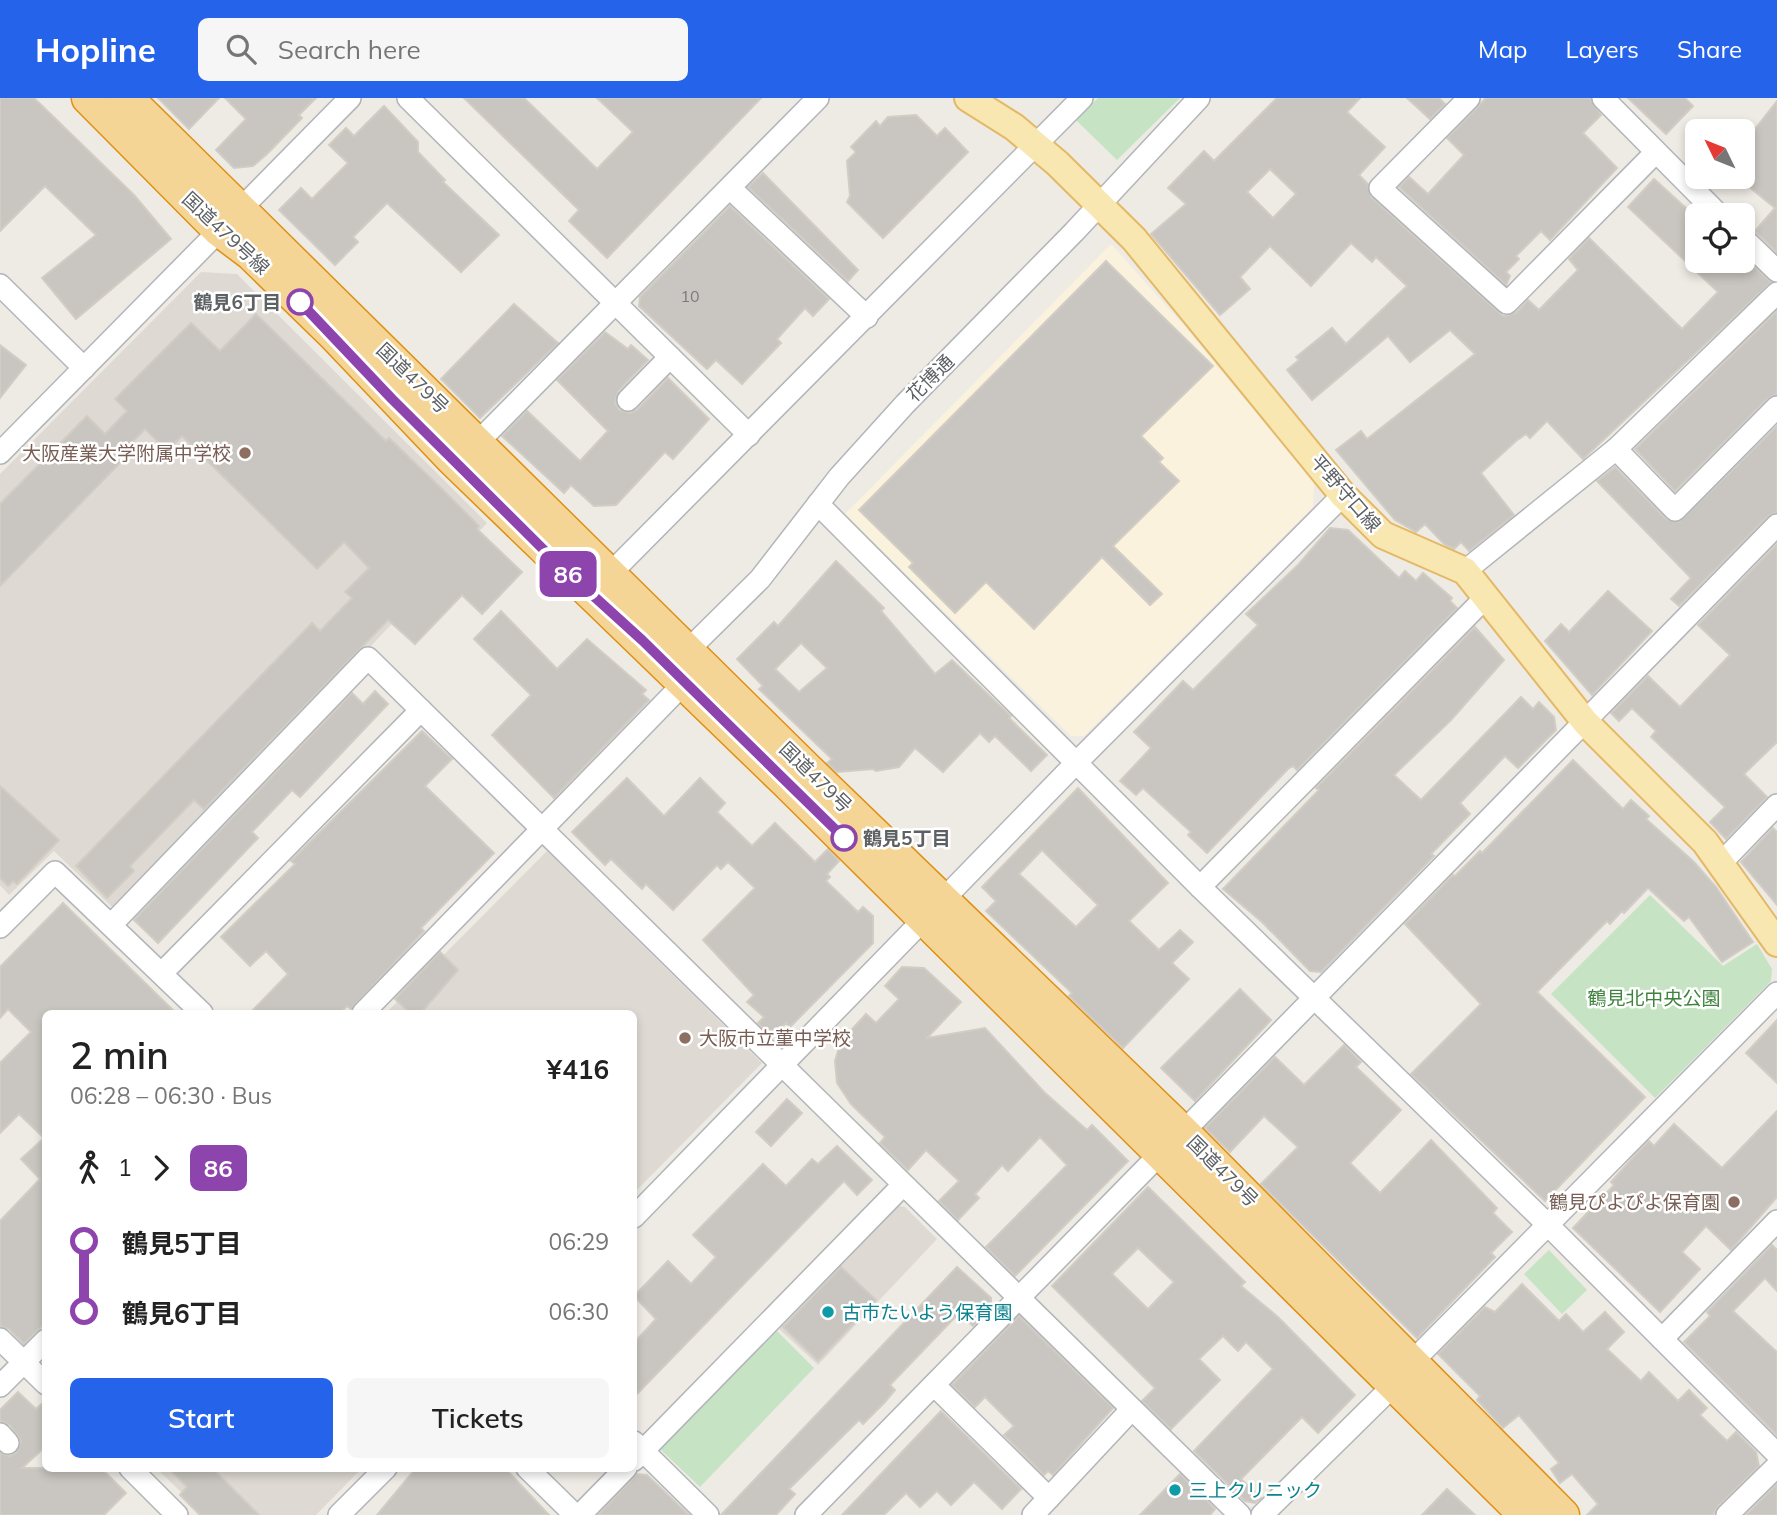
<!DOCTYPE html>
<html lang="en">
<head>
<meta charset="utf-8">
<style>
  :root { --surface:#fff; --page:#f6f6f6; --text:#222; --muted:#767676; --accent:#2563eb }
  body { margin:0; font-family:Mulish,"Noto Sans JP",sans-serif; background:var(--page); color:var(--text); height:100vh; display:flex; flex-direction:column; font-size:26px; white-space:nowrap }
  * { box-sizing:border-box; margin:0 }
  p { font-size:23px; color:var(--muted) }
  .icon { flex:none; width:38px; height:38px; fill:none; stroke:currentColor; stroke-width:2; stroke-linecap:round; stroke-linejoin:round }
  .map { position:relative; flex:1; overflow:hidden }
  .sheet { position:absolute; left:42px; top:912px; width:595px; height:462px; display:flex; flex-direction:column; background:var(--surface); border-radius:10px; box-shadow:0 4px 10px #0003 }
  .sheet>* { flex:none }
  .badge { padding:0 14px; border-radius:10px; font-size:24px; line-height:46px }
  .needle { width:46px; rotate:313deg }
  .controls { position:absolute; left:1685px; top:21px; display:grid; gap:14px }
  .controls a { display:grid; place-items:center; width:70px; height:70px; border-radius:10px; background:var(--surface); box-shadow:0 4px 10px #0003; font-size:35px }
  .map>.badge { position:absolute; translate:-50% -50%; box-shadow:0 0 0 4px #fff }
  .legs { display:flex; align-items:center; gap:10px; height:77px; padding:0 28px; font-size:23px }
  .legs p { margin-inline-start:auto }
  .headline { display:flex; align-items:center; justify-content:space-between; height:119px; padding:0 28px }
  h1 { font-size:38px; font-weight:600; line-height:52px }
  .button { display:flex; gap:14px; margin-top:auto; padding:14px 28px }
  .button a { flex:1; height:80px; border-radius:10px; background:var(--accent); color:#fff; font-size:28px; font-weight:600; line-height:80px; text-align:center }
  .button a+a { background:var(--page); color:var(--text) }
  ul { padding:0 28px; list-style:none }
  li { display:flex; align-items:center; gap:24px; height:70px; font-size:26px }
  li i { display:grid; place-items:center; width:10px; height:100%; margin:0 9px; background:currentColor }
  li i::after { content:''; width:18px; height:18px; margin:-9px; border:5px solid; border-radius:50%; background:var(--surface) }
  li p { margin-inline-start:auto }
  li:first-child i { background:linear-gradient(#0000 50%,currentColor 0) }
  li:last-child i { background:linear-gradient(currentColor 50%,#0000 0) }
  header { display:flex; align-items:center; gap:42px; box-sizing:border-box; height:98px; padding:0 35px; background:var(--accent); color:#fff }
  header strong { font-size:33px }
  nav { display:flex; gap:38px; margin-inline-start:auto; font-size:24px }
  .search { width:490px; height:63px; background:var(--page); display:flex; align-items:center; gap:18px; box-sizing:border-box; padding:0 24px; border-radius:10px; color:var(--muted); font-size:26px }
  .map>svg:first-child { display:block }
</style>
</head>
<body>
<header>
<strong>Hopline</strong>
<div class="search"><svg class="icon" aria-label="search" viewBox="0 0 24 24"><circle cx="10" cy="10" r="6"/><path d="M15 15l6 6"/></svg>Search here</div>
<nav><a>Map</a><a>Layers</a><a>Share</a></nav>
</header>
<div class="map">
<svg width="1777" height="1417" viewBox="0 0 1777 1417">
  <rect width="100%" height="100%" fill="#eeebe5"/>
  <!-- commercial -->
  <polygon fill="#fbf2dd" points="1111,146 1186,230 1314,385 1313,409 1084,638 1071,638 845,416"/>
  <!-- education -->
  <g fill="#dedad3">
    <polygon points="201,174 237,176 487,425 370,549 112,809 54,753 9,797 0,787 0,376"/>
    <polygon points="547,753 762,965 634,1095 634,915 386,915"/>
    <polygon points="893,1107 905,1109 937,1141 818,1267 776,1228"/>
    <polygon points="156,1370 362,1370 316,1417 205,1417"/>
  </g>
  <!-- green -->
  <g fill="#c6e3c4">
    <polygon points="1098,0 1180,0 1117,62 1076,22"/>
    <polygon points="1650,797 1723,868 1757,846 1772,871 1771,883 1655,1000 1551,896"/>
    <polygon points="1549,1152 1587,1192 1562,1216 1524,1176"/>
    <polygon points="775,1231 814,1270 700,1389 660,1351"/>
  </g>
  <!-- building -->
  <g fill="#c9c6c1" stroke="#d2cdc4" stroke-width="2" fill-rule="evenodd">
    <polygon points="0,0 34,0 134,97 171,141 76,221 42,180 96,137 45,88 0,133"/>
    <polygon points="158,0 219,0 189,31"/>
    <polygon points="225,0 316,0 299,17 302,20 267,56 253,68 234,70 216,52 246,21"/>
    <polygon points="464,0 524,0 597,71 633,34 597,0 761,0 607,160 569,123 579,112"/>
    <path d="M1277,0h83l-13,14 38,35 -26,28 9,9 3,13 132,119 13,-3 12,-13 11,10 39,-40 -9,-11 20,-21 93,91 36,-37 -90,-85 26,-28 44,40v42l49,-1 24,22 -188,177 -36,-38 -17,17 -4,-4 -10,7 -35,32 33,42 -45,36 -8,-9 -7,7 -10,-5 -19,-20 -9,8 -21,-12 -59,-70 25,-19 6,8 108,-85 -25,-24 -40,32 -22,-26 -76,64 -25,-30 12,-10 -3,-3 36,-29 14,16 61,-58 -31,-29 -4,5 -21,-19 -40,43 -41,-40 -30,31 10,12 -30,26 -69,-81 35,-30 -18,-16 36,-37 10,10zM1270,71l26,25 -23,24 -26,-26z"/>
    <polygon points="1407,0 1439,0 1445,6 1430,21"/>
    <polygon points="1486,0 1590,0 1601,17 1583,35 1617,70 1550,142 1541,133 1516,158 1519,161 1506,174 1510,178 1506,187 1399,89 1409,79 1428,96 1464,57 1447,40"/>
    <polygon points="1628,0 1685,0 1693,8 1666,36"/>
    <polygon points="1777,3 1777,155 1755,133 1775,110 1743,84 1743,46"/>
    <polygon points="384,8 418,44 418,54 445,82 443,84 499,137 461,174 387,105 353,139 358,144 335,167 279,112 301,90 312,101 348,65 329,47 346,30 354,38"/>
    <polygon points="916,17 937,38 945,30 968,54 883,140 847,104 850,98 847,63 856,54 851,49 876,23 880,28 888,19"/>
    <polygon points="763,75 858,172 848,183 748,89"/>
    <polygon points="730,108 829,201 813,218 805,210 777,241 781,245 742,286 716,262 707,271 639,208 640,199"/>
    <polygon points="1106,163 1213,268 1141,338 1163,360 1159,364 1179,383 1113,448 1162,496 1150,507 1102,459 1034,531 986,484 955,515 909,469 913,465 859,412"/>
    <polygon points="514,206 558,245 480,320 441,281"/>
    <polygon points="1777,213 1777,296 1768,300 1675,393 1635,351"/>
    <polygon points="256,216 386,343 389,340 438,387 479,428 477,431 522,474 482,516 462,497 415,546 388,522 204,711 194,702 130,768 134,773 107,800 76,768 312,525 320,533 352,500 345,494 369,470 344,444 317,471 182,338 167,353 145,331 118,359 122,363 0,488 0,406 87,318 105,336 127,313 115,301 191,225 220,253"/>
    <polygon points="605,234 628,251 631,247 648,262 618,293 615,305 619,312 631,315 637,312 668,280 709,321 673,361 665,354 616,407 594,408 571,387 564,395 502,338 527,313 580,363 608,333 557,282"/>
    <polygon points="0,247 26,267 0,300"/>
    <polygon points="1777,328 1777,414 1768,418 1679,508 1671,501 1691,480 1597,383 1615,369 1666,421 1679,424"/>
    <polygon points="1330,430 1348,432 1399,480 1405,473 1416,483 1423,475 1452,500 1450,503 1457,510 1297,672 1293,668 1289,670 1207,755 1188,737 1191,734 1143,690 1136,697 1120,683 1151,650 1134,634 1183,583 1193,592 1258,527 1246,516 1298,467"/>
    <polygon points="1777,446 1777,644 1744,676 1767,699 1726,741 1710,724 1725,709 1651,639 1656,633 1632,610 1619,623 1611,615 1648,578 1680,609 1730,557 1698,527"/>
    <path d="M836,463l48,47 -3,3 54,63 17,-14 59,56 -2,2 38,37 -16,16 -36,-35 -6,6 -9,-9 -37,39 -28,-24 -16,19 -23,4 -3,-2 -36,3 -10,-9 5,-4 -73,-70 4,-3 -26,-27 37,-37 4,4zM801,545l26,25 -28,24 -24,-23z"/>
    <polygon points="1608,493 1652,533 1592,597 1545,543 1561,526 1569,534"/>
    <polygon points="501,513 557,571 587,541 646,592 642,596 649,602 554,700 492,637 531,597 474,541"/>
    <polygon points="1475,529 1504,562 1451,622 1394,677 1421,702 1521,599 1533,611 1539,604 1554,619 1556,632 1518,670 1505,658 1460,705 1470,716 1431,756 1434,758 1321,874 1310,873 1262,824 1223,791 1319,692 1316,690"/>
    <polygon points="375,593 388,606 300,699 292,692 252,734 258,740 158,845 134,822 352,595 363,606"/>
    <polygon points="422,633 452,661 425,688 494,755 421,830 424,833 351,911 347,908 340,915 250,915 288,876 266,853 250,868 221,839 295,766 291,763"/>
    <polygon points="1573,662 1623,711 1631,702 1649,718 1646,721 1694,764 1716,789 1753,844 1722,864 1689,819 1684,823 1648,790 1624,815 1622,813 1610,826 1607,823 1537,894 1645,999 1545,1103 1411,976 1481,906 1405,826 1453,777 1455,778 1480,753 1482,755"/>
    <polygon points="627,680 664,718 700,680 725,705 717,714 752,748 775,725 815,764 828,751 839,763 827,776 830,779 826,783 858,814 863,809 873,818 873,845 790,929 786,925 772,939 758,925 764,919 747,904 754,897 703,842 755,790 728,764 721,771 717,767 673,812 646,786 642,791 611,761 605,767 572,734"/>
    <polygon points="0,688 59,742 17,786 13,783 8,788 0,780"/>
    <path d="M1078,690l90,95 -39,38 30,29 21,-20 13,12 -21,21 17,16 -66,69 -54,-52 3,-3 -86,-82 10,-10 -14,-14zM1042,752l56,55 -22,22 -57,-53z"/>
    <polygon points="1773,730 1777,734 1777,807 1741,764"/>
    <polygon points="63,805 176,915 46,915 46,1224 24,1246 9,1231 0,1228 0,1123 40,1081 21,1061 44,1040 19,1016 0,1035 0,965 31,934 8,911 0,920 0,869"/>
    <polygon points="440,854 458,872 421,915 410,915 395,901"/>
    <polygon points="902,869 924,870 961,904 927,940 985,930 1044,994 1087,1032 1092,1027 1128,1063 1015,1178 986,1149 1067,1067 1040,1039 1008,1073 1002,1067 975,1096 979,1100 958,1122 939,1103 959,1083 926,1052 908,1072 880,1045 885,1039 851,1006 837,985 835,963 841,943 866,916 876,925 899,901 885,888"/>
    <polygon points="1240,891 1271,922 1195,1003 1161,970"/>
    <polygon points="1777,922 1777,985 1746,955"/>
    <polygon points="1344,947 1361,964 1356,969 1401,1012 1350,1065 1380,1095 1431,1042 1497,1110 1493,1115 1512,1134 1491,1155 1495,1159 1417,1240 1261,1086 1298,1049 1264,1018 1230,1054 1205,1030 1275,959 1304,987"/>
    <polygon points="787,1001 802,1015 771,1048 756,1034"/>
    <polygon points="1777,1013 1777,1099 1731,1152 1706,1128 1682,1154 1700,1171 1660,1214 1573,1130 1614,1087 1611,1084 1636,1056 1649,1043 1654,1048 1674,1026 1722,1070"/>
    <polygon points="837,1048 872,1082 857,1097 844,1083 634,1299 634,1245 656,1221 634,1198 668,1163 691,1186 716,1159 693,1137 763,1066 786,1088 812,1061 818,1066"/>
    <path d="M1148,1089l97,95 -4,4 37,31 77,78 -37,38 -16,-16 -61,62 20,19 -6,5 -10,-2 -51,-50 79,-82 -27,-27 -8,9 -15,-15 -24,23 21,21 -49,49 -29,-28 13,-13 -103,-102zM1138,1150l36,34 -26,27 -36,-35z"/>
    <polygon points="1772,1147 1777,1152 1777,1193 1765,1180 1733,1213 1777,1254 1777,1337 1684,1244 1710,1218 1707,1214"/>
    <polygon points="841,1169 876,1202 818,1263 783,1229"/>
    <polygon points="957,1169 991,1200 991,1210 973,1228 959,1215 890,1287 895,1292 885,1304 863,1326 859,1322 789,1391 795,1396 776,1417 721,1417"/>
    <polygon points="1522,1186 1559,1223 1566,1216 1583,1234 1605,1214 1624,1234 1607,1251 1641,1283 1649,1274 1678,1303 1689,1292 1707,1310 1700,1317 1727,1343 1736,1334 1756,1354 1759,1368 1718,1408 1713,1417 1587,1417 1598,1406 1572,1376 1560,1385 1551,1371 1559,1365 1519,1317 1503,1330 1477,1302 1480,1298 1438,1256 1485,1209 1495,1214"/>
    <polygon points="1019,1218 1113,1310 1053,1377 1048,1373 1044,1377 1004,1337 1014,1328 985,1299 975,1309 952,1287"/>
    <polygon points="18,1294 36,1311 46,1302 46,1348 22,1370 101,1370 126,1395 104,1417 0,1417 0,1355 10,1358 16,1355 21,1343 10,1327 0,1323 0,1312"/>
    <polygon points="941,1313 1021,1391 1002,1411 974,1384 951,1407 937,1393 920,1409 906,1395 884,1417 842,1417"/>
    <polygon points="168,1370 212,1370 259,1417 200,1417 180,1397 187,1389"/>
    <polygon points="416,1370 505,1370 549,1417 377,1417"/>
    <polygon points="637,1376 647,1377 689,1417 598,1417"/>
    <polygon points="1180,1376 1215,1411 1210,1417 1140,1417"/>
    <polygon points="1777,1386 1777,1417 1746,1417"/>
    <polygon points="1447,1391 1475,1417 1422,1417"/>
  </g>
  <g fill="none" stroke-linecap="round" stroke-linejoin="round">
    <!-- minor casing -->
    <g stroke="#b2b5b9" stroke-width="24">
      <g id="minor">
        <polyline points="408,0 749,337"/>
        <polyline points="1469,0 1380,90 1507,205 1655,55"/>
        <polyline points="1603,0 1719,117"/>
        <polyline points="730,90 867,219"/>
        <polyline points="1743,140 1777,173"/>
        <polyline points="0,187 84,270"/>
        <polyline points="628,302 670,259"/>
        <polyline points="478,344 818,0"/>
        <polyline points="1616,351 1675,412 1777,309"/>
        <polyline points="0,355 350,0"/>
        <polyline points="818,406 1200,789 1547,1126 1777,1356"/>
        <polyline points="1465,473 1616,351 1777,195"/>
        <polyline points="601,485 1082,0"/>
        <polyline points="678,562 760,481 839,379 905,306 1074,134 1199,0"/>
        <polyline points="1722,764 1777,707"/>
        <polyline points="1200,789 1486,499"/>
        <polyline points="111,827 368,560 1240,1417"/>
        <polyline points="0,829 55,774 202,915"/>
        <polyline points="162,875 421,612"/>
        <polyline points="363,915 691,578"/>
        <polyline points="1183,1034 1777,427"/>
        <polyline points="634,1119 1077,664 1343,397"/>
        <polyline points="0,1241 46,1286"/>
        <polyline points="1662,1241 1777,1123"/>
        <polyline points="1413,1263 1777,895"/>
        <polyline points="934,1287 1049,1400"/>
        <polyline points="0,1288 46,1242"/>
        <polyline points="0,1336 8,1345"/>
        <polyline points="634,1344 708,1417"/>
        <polyline points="634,1362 903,1087"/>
        <polyline points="130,1370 177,1417"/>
        <polyline points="527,1370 575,1417"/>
        <polyline points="339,1417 386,1370"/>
        <polyline points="580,1417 626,1370"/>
        <polyline points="806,1417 1162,1054"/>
        <polyline points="1033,1417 1131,1312"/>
        <polyline points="1262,1417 1394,1287"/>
        <polyline points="1727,1417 1777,1368"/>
      </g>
    </g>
    <!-- major casing -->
    <g stroke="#e5b866" stroke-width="30">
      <polyline id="major" points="968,0 1014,29 1057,65 1134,141 1343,397 1383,437 1465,473 1586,625 1705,744 1777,845"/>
    </g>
    <!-- highway casing -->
    <g stroke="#df9013" stroke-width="35">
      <g id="highway">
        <polyline points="88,0 219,132 251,156 333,236 452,361 786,684 1525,1417"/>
        <polyline points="127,0 804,668 1183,1034 1563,1417"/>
      </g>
    </g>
    <!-- minor -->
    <use href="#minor" stroke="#fff" stroke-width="21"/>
    <!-- major -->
    <use href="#major" stroke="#f8e7b0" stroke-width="26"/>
    <!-- highway -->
    <use href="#highway" stroke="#f4d596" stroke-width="32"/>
  </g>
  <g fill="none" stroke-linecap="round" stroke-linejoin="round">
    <!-- line-1 casing -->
    <g stroke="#fff" stroke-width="16">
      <polyline id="line-1" points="300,204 392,301 555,463 642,542 844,740"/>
    </g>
    <!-- line-1 -->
    <use href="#line-1" stroke="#8e44ad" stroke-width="10"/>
  </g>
  <!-- markers -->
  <g fill="#fff" stroke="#8e44ad" stroke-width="3.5">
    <circle cx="300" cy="204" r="12"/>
    <circle cx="844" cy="740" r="12"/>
  </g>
  <g fill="#8d6e63" stroke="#fff" stroke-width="2.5">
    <circle cx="245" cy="355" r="7"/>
    <circle cx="685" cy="940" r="7"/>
    <circle cx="1734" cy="1104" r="7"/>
  </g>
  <g fill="#0f9aa8" stroke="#fff" stroke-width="2.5">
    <circle cx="828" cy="1214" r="7"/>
    <circle cx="1175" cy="1392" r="7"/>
  </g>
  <g text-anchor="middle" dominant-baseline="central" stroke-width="5" stroke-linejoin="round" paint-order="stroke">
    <!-- number labels -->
    <g font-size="16" fill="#787a7b">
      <text x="690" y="198">10</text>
    </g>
    <!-- street labels -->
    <g font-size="19" fill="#5d6164" stroke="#fff">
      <text transform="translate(226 135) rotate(43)">国道479号線</text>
      <text transform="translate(413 280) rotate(44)">国道479号</text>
      <text transform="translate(930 280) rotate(-45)">花博通</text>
      <text transform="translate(1346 395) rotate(49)">平野守口線</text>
      <text transform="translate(816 679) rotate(44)">国道479号</text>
      <text transform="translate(1223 1073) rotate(45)">国道479号</text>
    </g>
    <!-- stop labels -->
    <g font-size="19" font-weight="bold" fill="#5d6164" stroke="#fff" text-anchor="end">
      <text x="281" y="204">鶴見6丁目</text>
      <text x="863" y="740" text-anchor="start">鶴見5丁目</text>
    </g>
    <!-- education labels -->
    <g font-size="19" fill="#785e54" stroke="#fff" text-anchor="end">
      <text x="231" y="355">大阪産業大学附属中学校</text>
      <text x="699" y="940" text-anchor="start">大阪市立菫中学校</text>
      <text x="1720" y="1104">鶴見ぴよぴよ保育園</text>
    </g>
    <!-- park labels -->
    <g font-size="19" fill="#3f833d" stroke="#fff">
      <text x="1654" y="900">鶴見北中央公園</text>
    </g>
    <!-- culture labels -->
    <g font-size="19" fill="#0d838f" stroke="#fff" text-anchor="start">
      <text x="842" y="1214">古市たいよう保育園</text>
      <text x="1189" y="1392">三上クリニック</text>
    </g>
  </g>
</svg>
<div class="controls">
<a><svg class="needle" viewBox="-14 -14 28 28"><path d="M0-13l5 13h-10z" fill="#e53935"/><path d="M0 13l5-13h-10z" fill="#767676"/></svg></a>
<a><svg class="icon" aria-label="locate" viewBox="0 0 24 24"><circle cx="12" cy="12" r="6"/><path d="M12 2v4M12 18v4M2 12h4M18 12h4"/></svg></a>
</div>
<b class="badge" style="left:568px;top:476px;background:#8e44ad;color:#fff">86</b>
<section class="sheet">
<div class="headline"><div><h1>2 min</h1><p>06:28 – 06:30 · Bus</p></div><b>¥416</b></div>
<div class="legs"><svg class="icon" aria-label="walk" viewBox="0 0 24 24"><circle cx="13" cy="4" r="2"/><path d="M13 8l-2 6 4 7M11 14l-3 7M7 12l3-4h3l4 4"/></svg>1<svg class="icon" aria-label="forward" viewBox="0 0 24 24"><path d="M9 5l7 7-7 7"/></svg><b class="badge" style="background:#8e44ad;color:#fff">86</b></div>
<ul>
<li><i style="color:#8e44ad"></i><b>鶴見5丁目</b><p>06:29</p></li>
<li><i style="color:#8e44ad"></i><b>鶴見6丁目</b><p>06:30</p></li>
</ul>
<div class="button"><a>Start</a><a>Tickets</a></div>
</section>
</div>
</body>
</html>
